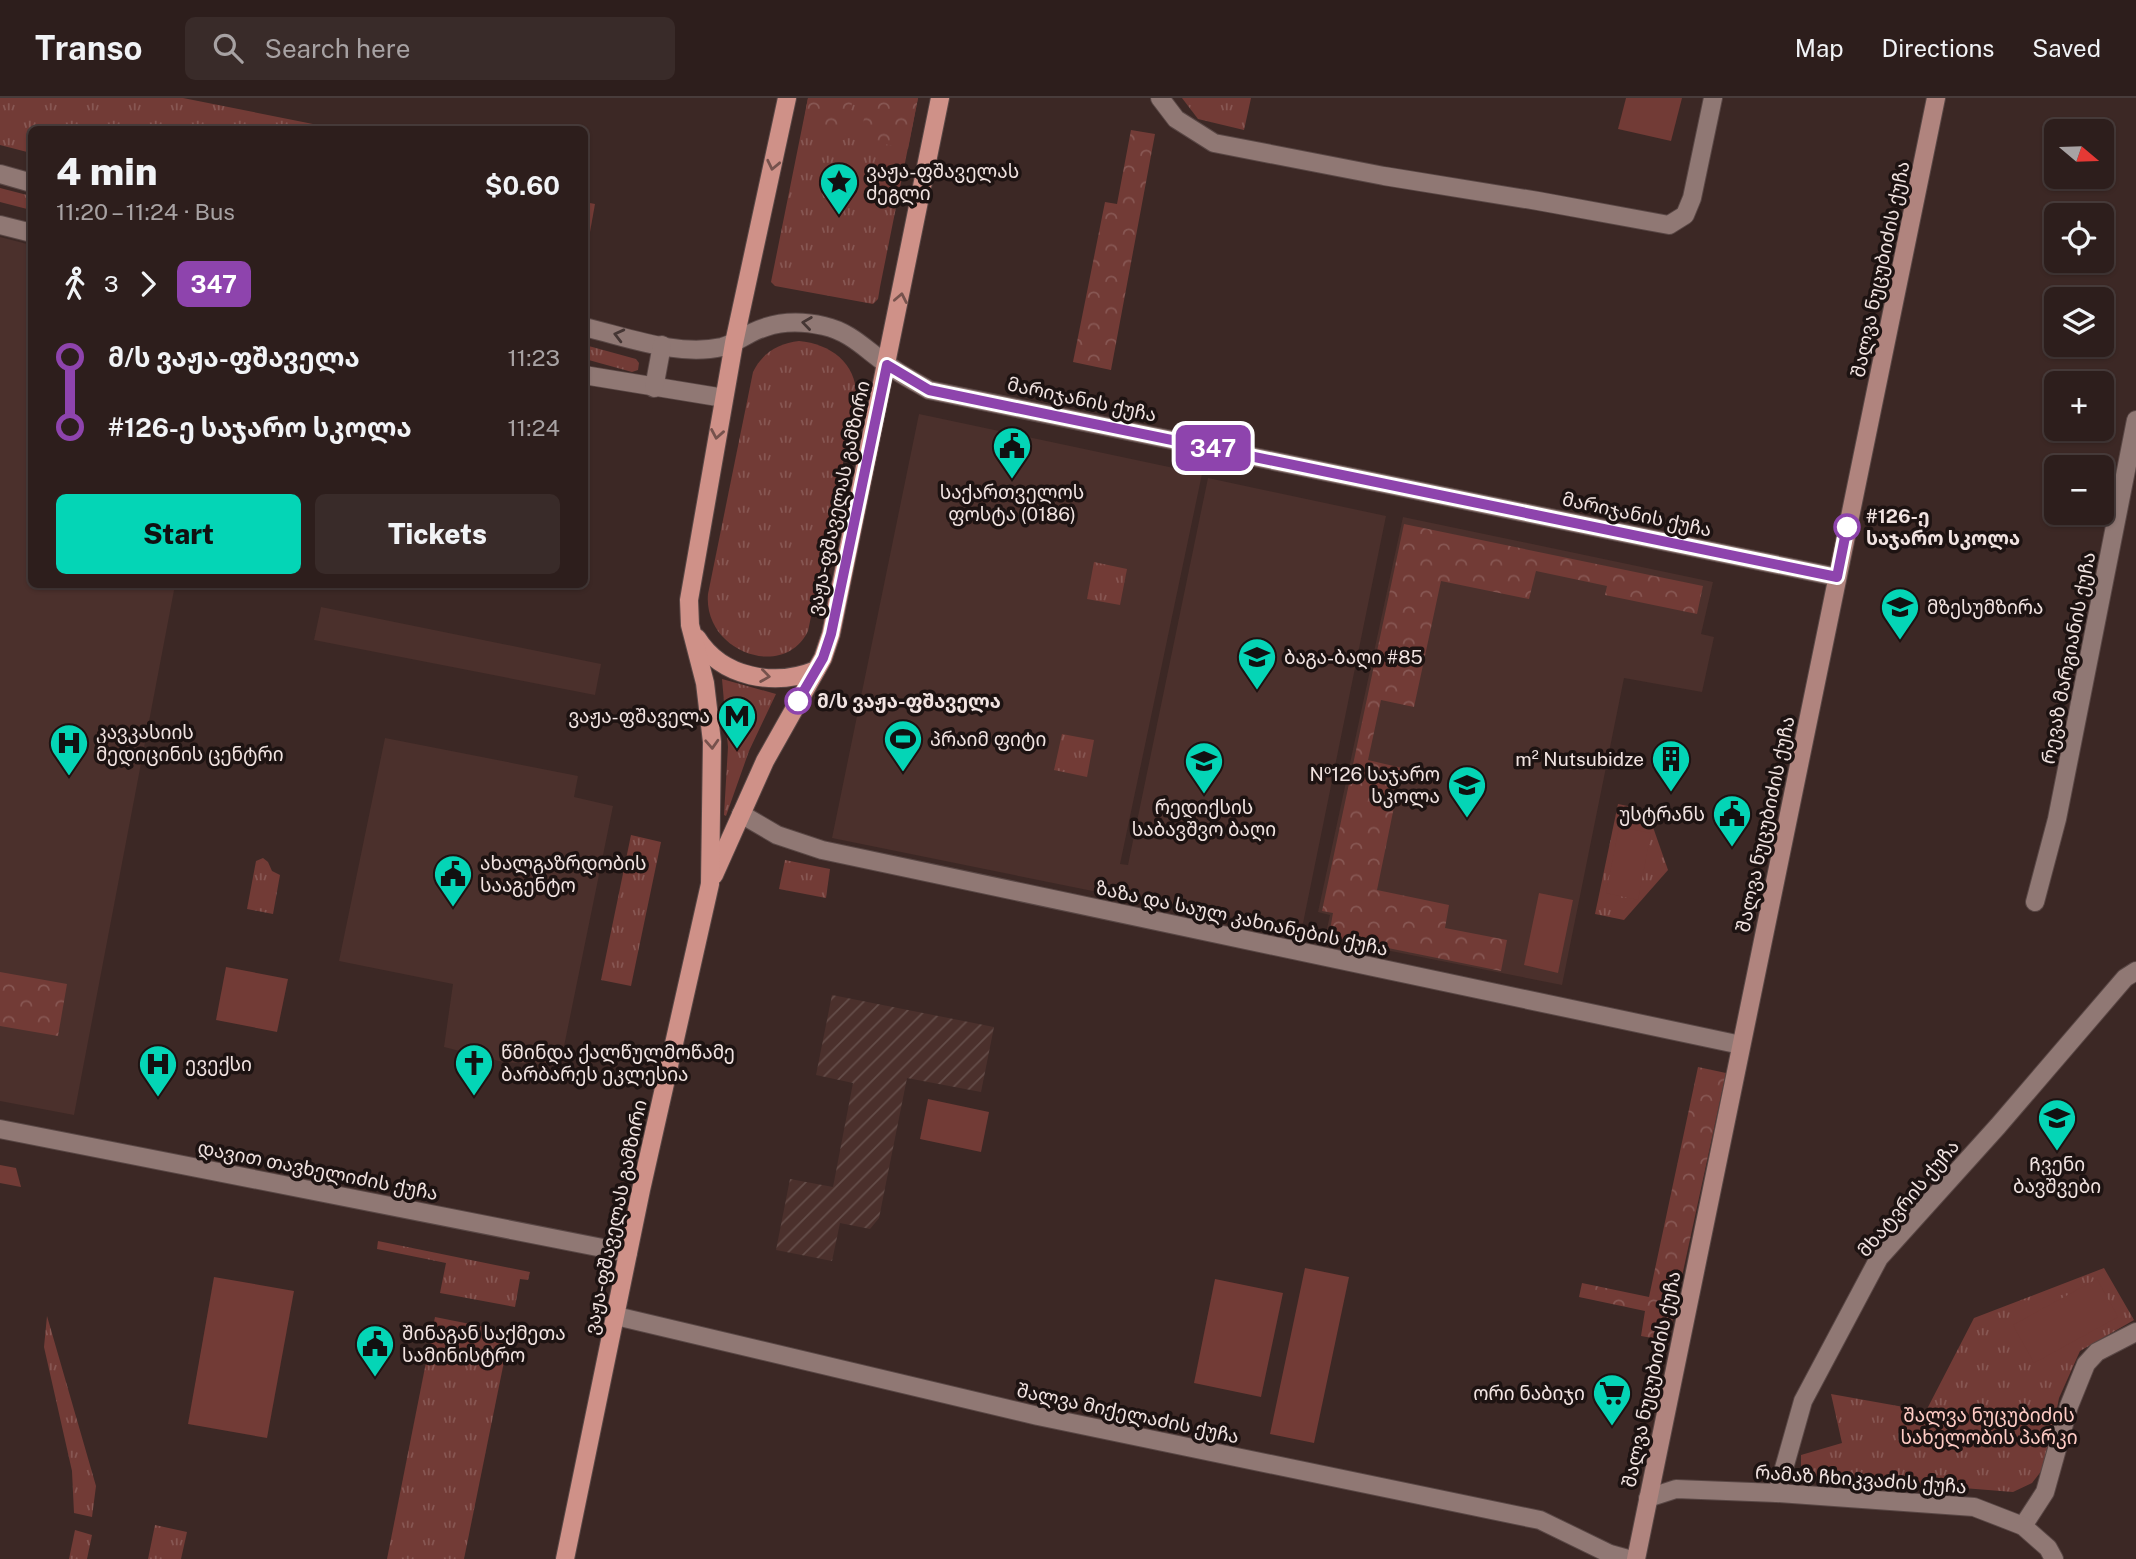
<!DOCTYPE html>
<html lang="en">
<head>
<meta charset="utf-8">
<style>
  :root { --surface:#2d1e1c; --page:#392b29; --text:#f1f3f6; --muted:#a7a2a3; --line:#483c3b; --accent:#04d5b6 }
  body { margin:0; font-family:"Public Sans","Noto Sans Georgian",sans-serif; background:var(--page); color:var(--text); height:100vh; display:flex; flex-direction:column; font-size:26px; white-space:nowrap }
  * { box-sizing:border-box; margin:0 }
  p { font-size:23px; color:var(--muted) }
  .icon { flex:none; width:38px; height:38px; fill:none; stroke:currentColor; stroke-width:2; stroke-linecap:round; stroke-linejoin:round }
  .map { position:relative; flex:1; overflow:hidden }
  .side { position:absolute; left:28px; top:28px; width:560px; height:462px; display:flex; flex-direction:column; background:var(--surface); border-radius:10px; box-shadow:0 2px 5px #0004,0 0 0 2px var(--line) }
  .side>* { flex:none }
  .badge { padding:0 14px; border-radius:10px; font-size:24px; line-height:46px }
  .needle { width:46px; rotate:109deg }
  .controls { position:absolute; left:2044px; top:21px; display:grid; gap:14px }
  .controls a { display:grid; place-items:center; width:70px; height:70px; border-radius:10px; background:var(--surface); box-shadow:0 2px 5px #0004,0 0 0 2px var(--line); font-size:35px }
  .map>.badge { position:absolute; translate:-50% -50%; box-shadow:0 0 0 4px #fff }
  .legs { display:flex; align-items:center; gap:10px; height:77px; padding:0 28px; font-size:23px }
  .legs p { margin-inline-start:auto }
  .overview { display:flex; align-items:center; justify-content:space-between; height:119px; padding:0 28px }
  h1 { font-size:38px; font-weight:800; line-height:52px }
  .button { display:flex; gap:14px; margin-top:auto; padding:14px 28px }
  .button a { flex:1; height:80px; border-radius:10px; background:var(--accent); color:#111; font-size:28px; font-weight:800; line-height:80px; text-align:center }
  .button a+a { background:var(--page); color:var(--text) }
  ul { padding:0 28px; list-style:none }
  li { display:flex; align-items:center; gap:24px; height:70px; font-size:26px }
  li i { display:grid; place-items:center; width:10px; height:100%; margin:0 9px; background:currentColor }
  li i::after { content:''; width:18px; height:18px; margin:-9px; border:5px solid; border-radius:50%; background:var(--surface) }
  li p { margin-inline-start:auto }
  li:first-child i { background:linear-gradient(#0000 50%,currentColor 0) }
  li:last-child i { background:linear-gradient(currentColor 50%,#0000 0) }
  header { display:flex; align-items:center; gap:42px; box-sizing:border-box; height:98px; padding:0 35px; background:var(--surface); border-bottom:2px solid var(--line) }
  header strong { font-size:33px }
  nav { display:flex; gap:38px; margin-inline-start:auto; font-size:24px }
  .search { width:490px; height:63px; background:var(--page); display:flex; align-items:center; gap:18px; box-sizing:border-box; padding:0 24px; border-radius:10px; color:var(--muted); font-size:26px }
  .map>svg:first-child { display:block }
</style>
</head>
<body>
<header>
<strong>Transo</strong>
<div class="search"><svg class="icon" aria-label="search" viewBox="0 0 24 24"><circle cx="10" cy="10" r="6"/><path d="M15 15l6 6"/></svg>Search here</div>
<nav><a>Map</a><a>Directions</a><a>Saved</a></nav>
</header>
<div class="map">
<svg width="2136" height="1461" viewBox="0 0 2136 1461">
  <defs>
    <pattern id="industrial-furrows" width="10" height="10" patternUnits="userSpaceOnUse" patternTransform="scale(1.75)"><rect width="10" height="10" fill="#4b302c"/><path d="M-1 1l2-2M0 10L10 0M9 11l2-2" fill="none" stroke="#654e4a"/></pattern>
    <pattern id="grass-tufts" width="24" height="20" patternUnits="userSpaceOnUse" patternTransform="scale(1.75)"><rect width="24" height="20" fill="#723b36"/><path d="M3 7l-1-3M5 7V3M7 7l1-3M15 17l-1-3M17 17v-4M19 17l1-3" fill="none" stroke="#875753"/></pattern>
    <pattern id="forest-crowns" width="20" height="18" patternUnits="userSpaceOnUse" patternTransform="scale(1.75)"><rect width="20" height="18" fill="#723b36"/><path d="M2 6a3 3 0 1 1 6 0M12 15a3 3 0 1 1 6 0" fill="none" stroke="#875753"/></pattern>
  </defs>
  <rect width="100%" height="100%" fill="#3c2825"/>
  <!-- built -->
  <g fill="#4b302c">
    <polygon points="0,139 31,147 32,486 175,487 74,1017 0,1003"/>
    <polygon points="919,316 1202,376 1120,766 1128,767 1208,380 1386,418 1301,835 1153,802 1152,805 832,740"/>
    <polygon points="1403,419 1713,484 1701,536 1714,539 1702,594 1624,580 1562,887 1325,840 1330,817 1318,814"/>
    <polygon points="321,509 601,566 595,597 314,542"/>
    <polygon points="385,640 578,678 574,699 613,708 560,968 503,964 444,949 453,886 339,863"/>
  </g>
  <!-- industrial -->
  <polygon fill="url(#industrial-furrows)" points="832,897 994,929 981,994 907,980 879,1120 870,1131 840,1125 832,1163 776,1152 790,1081 833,1089 853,985 816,977"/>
  <!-- grass -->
  <g fill="url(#grass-tufts)">
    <polygon points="0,0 183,0 338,31 32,32 31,55 0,47"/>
    <polygon points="808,0 918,0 880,189 878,201 873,206 775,188 771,184"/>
    <polygon points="1182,0 1251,0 1244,32 1198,21"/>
    <polygon points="0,90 31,98 31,112 0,104"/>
    <path d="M799,243c33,3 60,24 57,60l-48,230c-24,50 -105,21 -100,-37l45,-222c9,-19 26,-29 46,-31z"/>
    <polygon points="585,247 636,261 639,265 638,272 632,274 585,261"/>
    <polygon points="1094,464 1127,471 1120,507 1087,501"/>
    <polygon points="722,581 776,596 749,653 726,718 724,717 728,649"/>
    <polygon points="1062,636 1094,642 1087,679 1054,672"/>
    <polygon points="1618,706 1647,712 1668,772 1624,822 1595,816"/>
    <polygon points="631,737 661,744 631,888 601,882"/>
    <polygon points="263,760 268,764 272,773 280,777 273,816 247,811 256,763"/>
    <polygon points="785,762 830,771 826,800 779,791"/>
    <polygon points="0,1067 16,1070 21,1089 0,1085"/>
    <polygon points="378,1143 530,1174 528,1182 520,1181 515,1209 440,1195 446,1165 377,1151"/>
    <polygon points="2104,1170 2134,1222 2080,1253 2059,1300 2046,1367 2032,1385 2013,1394 1801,1377 1801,1357 1842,1345 1831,1296 1926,1313 1974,1220"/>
    <polygon points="47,1218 96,1388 92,1419 74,1415 72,1373 44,1249"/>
    <polygon points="435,1219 510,1234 464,1461 387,1461"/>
    <polygon points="155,1427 187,1434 181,1461 148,1461"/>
    <polygon points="75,1432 92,1437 87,1461 69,1461"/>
  </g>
  <!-- forest -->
  <g fill="url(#forest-crowns)">
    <polygon points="808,0 853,0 845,37 803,29"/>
    <polygon points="868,0 918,0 908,51 860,41"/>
    <polygon points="1131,32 1155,36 1111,272 1073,264 1105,104 1117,106"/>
    <polygon points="1404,426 1703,488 1697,516 1605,497 1607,488 1536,473 1529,501 1441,483 1414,609 1381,602 1368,662 1402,670 1377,792 1449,807 1445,830 1507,842 1501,873 1329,838 1333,815 1322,813"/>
    <polygon points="0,874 67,886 58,938 0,928"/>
    <polygon points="1698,969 1726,975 1668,1243 1641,1238 1645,1213 1579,1199 1582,1185 1649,1199"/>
  </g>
  <!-- garden -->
  <g fill="#723b36">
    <polygon points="1626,0 1682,0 1671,43 1618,31"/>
    <polygon points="585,104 595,106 585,162 584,104"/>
    <polygon points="1619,729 1651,735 1638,802 1606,795"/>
    <polygon points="1539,795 1573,802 1558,875 1524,867"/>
    <polygon points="226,869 288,881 277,934 216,922"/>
    <polygon points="928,1001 989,1014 981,1054 920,1041"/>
    <polygon points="1305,1170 1349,1179 1314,1345 1270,1336"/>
    <polygon points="214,1179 294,1193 267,1340 188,1326"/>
    <polygon points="1215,1181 1283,1195 1261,1299 1194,1285"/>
    <polygon points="2097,1181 2118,1219 2034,1265 2013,1227"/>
  </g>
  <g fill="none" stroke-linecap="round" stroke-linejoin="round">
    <!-- minor casing -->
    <g stroke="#594745" stroke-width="20">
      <g id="minor">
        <polyline points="1160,0 1176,21 1214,45 1384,78 1538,103 1669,127 1685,117 1692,100 1713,0"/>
        <polyline points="741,716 777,737 822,752 1741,947"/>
        <polyline points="2035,804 2057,721 2136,322"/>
        <polyline points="0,1031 628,1155"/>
        <polyline points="616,1218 1038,1318 1540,1422 1610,1456 1628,1461"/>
        <polyline points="1777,1395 1803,1303 1879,1160 1998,1028 2125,880 2136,873"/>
        <polyline points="2023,1428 2045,1394 2069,1308 2086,1266 2097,1254 2136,1234"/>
      </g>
    </g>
    <!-- tertiary casing -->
    <g stroke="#594745" stroke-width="20">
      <g id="tertiary">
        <polyline points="0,76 32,85"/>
        <polyline points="0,127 32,135"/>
        <path d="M584,229c43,10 94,30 138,20 11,-3 19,-9 29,-14 24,-12 47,-13 73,-7 27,6 42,24 64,39 13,10 28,17 41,25l908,187"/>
        <polyline points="584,277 724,300"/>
        <polyline points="654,290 662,247"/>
        <polyline points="1648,1400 1676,1391 1777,1395 1974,1409 2023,1428 2048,1450 2054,1461"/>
      </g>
    </g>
    <!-- secondary casing -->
    <g stroke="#594745" stroke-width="20">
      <polyline id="secondary" points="1636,1461 1936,0"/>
    </g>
    <!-- primary casing -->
    <g stroke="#594745" stroke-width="20">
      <g id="primary">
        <path d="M697,540c25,40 78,49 119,32"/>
        <polyline points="714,777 765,663 823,560 831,536 940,0"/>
        <polyline points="565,1461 641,1092 710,786 712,644 705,585 690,527 689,502 734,245 787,0"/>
      </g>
    </g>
    <!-- minor -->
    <use href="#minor" stroke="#907874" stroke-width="18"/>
    <!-- tertiary -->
    <use href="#tertiary" stroke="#907874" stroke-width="18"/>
    <!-- secondary -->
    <use href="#secondary" stroke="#b0847e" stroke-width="18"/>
    <!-- primary -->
    <use href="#primary" stroke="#cf9188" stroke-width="18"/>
  </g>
  <!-- one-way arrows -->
  <defs><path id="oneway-chevron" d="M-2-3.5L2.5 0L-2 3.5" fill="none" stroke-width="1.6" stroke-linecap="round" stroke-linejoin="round" transform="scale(1.75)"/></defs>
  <g stroke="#76524d">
    <use href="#oneway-chevron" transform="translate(773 67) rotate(102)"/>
    <use href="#oneway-chevron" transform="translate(901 200) rotate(-79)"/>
    <use href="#oneway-chevron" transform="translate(717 336) rotate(100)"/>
    <use href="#oneway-chevron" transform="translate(765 578) rotate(8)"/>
    <use href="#oneway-chevron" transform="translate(712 646) rotate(87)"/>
  </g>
  <g stroke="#453634">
    <use href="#oneway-chevron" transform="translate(807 225) rotate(-172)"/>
    <use href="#oneway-chevron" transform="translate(619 237) rotate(-166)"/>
  </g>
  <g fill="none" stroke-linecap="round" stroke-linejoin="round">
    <!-- line-1 casing -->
    <g stroke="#fff" stroke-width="16">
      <polyline id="line-1" points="798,603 823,560 831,536 887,267 929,292 1837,479 1847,429"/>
    </g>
    <!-- line-1 -->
    <use href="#line-1" stroke="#8e44ad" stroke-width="10"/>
  </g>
  <!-- icons -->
  <defs>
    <g id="sight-pin" transform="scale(2.0125)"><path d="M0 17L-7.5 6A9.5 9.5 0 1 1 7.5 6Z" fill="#04d5b6" stroke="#1d1312"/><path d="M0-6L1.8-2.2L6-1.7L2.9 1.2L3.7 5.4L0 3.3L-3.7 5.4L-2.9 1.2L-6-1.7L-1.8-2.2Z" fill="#111"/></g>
    <g id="civic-pin" transform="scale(2.0125)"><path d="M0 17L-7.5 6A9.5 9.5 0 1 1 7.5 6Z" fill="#04d5b6" stroke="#1d1312"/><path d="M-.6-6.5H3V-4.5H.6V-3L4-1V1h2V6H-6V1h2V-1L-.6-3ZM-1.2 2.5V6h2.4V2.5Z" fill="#111"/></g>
    <g id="school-pin" transform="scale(2.0125)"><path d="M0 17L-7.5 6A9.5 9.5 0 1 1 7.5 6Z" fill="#04d5b6" stroke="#1d1312"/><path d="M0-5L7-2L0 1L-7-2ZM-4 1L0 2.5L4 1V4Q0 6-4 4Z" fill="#111"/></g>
    <g id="metro-pin" transform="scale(2.0125)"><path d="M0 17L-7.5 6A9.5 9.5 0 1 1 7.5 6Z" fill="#04d5b6" stroke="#1d1312"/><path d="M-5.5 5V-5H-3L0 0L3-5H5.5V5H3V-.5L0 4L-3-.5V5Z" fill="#111"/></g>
    <g id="stadium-pin" transform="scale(2.0125)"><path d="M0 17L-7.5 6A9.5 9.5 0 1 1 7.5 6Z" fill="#04d5b6" stroke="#1d1312"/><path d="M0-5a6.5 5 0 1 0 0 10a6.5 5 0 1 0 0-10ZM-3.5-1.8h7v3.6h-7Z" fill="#111"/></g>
    <g id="hospital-pin" transform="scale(2.0125)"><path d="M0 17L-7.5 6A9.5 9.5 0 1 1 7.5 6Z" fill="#04d5b6" stroke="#1d1312"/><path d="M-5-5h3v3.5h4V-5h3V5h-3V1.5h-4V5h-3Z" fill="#111"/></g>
    <g id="building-pin" transform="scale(2.0125)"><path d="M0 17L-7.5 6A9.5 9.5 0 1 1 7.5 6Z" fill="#04d5b6" stroke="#1d1312"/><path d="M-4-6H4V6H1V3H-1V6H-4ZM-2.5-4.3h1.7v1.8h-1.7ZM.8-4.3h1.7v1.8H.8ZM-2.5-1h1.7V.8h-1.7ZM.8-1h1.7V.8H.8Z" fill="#111"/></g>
    <g id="church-pin" transform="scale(2.0125)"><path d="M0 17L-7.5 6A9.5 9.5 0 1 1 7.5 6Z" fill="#04d5b6" stroke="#1d1312"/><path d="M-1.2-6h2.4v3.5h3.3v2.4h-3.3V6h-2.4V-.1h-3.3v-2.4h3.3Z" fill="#111"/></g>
    <g id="supermarket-pin" transform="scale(2.0125)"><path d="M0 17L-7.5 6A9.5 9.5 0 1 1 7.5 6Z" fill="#04d5b6" stroke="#1d1312"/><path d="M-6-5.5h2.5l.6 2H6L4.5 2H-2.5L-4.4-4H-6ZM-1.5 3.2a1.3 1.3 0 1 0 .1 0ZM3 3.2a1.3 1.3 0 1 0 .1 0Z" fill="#111"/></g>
  </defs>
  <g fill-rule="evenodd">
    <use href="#sight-pin" x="839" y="84"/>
    <use href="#civic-pin" x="1012" y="348"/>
    <use href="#school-pin" x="1900" y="509"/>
    <use href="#school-pin" x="1257" y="559"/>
    <use href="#metro-pin" x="737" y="618"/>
    <use href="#stadium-pin" x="903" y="641"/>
    <use href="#hospital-pin" x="69" y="645"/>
    <use href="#building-pin" x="1671" y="661"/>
    <use href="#school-pin" x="1204" y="663"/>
    <use href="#school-pin" x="1467" y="687"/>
    <use href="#civic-pin" x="1732" y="716"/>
    <use href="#civic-pin" x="453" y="776"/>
    <use href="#church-pin" x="474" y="965"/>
    <use href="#hospital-pin" x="158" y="966"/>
    <use href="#school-pin" x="2057" y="1020"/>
    <use href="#civic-pin" x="375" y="1246"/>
    <use href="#supermarket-pin" x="1612" y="1295"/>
  </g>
  <!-- markers -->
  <g fill="#fff" stroke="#8e44ad" stroke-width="3.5">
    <circle cx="1847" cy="429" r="12"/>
    <circle cx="798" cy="603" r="12"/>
  </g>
  <g text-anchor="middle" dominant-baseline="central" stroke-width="7" stroke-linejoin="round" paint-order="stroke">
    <!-- poi labels -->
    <g font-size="19" fill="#f1e3e1" stroke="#1d1312" text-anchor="start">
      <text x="866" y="73">ვაჟა-ფშაველას<tspan x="866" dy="22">ძეგლი</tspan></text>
      <text x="1012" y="394" text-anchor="middle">საქართველოს<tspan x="1012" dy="22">ფოსტა (0186)</tspan></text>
      <text x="1927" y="509">მზესუმზირა</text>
      <text x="1284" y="559">ბაგა-ბაღი #85</text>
      <text x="710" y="618" text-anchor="end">ვაჟა-ფშაველა</text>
      <text x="96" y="634">კავკასიის<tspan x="96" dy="22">მედიცინის ცენტრი</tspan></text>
      <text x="930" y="641">პრაიმ ფიტი</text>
      <text x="1644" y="661" text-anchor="end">m² Nutsubidze</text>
      <text x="1440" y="676" text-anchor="end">№126 საჯარო<tspan x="1440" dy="22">სკოლა</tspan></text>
      <text x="1204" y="709" text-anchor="middle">რედიქსის<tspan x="1204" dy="22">საბავშვო ბაღი</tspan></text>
      <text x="1705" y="716" text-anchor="end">უსტრანს</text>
      <text x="480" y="765">ახალგაზრდობის<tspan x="480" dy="22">სააგენტო</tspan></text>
      <text x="501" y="954">წმინდა ქალწულმოწამე<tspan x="501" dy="22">ბარბარეს ეკლესია</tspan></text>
      <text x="185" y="966">ევექსი</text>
      <text x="2057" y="1066" text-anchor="middle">Ჩვენი<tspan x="2057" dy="22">ბავშვები</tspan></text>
      <text x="402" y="1235">შინაგან საქმეთა<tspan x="402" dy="22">სამინისტრო</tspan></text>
      <text x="1585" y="1295" text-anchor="end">ორი ნაბიჯი</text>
    </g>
    <!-- street labels -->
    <g font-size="19" fill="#f1e3e1" stroke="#1d1312">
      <text transform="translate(1880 171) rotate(-78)">შალვა ნუცუბიძის ქუჩა</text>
      <text transform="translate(1082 301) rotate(12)">მარიჯანის ქუჩა</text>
      <text transform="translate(838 400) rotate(-78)">ვაჟა-ფშაველას გამზირი</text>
      <text transform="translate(1637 416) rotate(12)">მარიჯანის ქუჩა</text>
      <text transform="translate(2068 560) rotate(-79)">რევაზ მარგიანის ქუჩა</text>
      <text transform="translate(1765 726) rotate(-78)">შალვა ნუცუბიძის ქუჩა</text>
      <text transform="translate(1242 820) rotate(12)">ზაზა და საულ კახიანების ქუჩა</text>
      <text transform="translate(318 1072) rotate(11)">დავით თავხელიძის ქუჩა</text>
      <text transform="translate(1908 1100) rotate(-50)">მხატვრის ქუჩა</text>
      <text transform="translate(615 1119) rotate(-78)">ვაჟა-ფშაველას გამზირი</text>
      <text transform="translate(1651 1281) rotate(-78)">შალვა ნუცუბიძის ქუჩა</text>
      <text transform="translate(1128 1315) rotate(12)">შალვა მიქელაძის ქუჩა</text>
      <text transform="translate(1861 1381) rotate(4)">რამაზ ჩხიკვაძის ქუჩა</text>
    </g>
    <!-- stop labels -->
    <g font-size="19" font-weight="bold" fill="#f1e3e1" stroke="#1d1312" text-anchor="start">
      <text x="1866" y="418">#126-ე<tspan x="1866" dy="22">საჯარო სკოლა</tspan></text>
      <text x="817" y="603">მ/ს ვაჟა-ფშაველა</text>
    </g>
    <!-- park labels -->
    <g font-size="19" fill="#ffccc5" stroke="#1d1312">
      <text x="1989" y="1317">შალვა ნუცუბიძის<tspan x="1989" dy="22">სახელობის პარკი</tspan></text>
    </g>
  </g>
</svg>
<div class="controls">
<a><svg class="needle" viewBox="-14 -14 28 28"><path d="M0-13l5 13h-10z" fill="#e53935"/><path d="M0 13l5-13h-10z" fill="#a7a2a3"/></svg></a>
<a><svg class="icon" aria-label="locate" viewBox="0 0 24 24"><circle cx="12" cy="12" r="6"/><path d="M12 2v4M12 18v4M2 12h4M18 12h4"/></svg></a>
<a><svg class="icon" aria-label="layers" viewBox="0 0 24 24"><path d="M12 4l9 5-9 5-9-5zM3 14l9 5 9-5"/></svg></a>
<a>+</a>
<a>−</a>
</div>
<b class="badge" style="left:1213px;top:350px;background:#8e44ad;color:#fff">347</b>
<section class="side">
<div class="overview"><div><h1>4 min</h1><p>11:20 – 11:24 · Bus</p></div><b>$0.60</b></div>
<div class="legs"><svg class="icon" aria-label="walk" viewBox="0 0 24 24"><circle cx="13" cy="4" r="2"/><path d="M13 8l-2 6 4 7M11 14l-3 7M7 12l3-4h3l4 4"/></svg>3<svg class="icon" aria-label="forward" viewBox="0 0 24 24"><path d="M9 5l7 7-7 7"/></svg><b class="badge" style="background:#8e44ad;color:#fff">347</b></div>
<ul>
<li><i style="color:#8e44ad"></i><b>მ/ს ვაჟა-ფშაველა</b><p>11:23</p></li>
<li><i style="color:#8e44ad"></i><b>#126-ე საჯარო სკოლა</b><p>11:24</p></li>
</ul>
<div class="button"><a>Start</a><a>Tickets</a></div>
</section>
</div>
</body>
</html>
